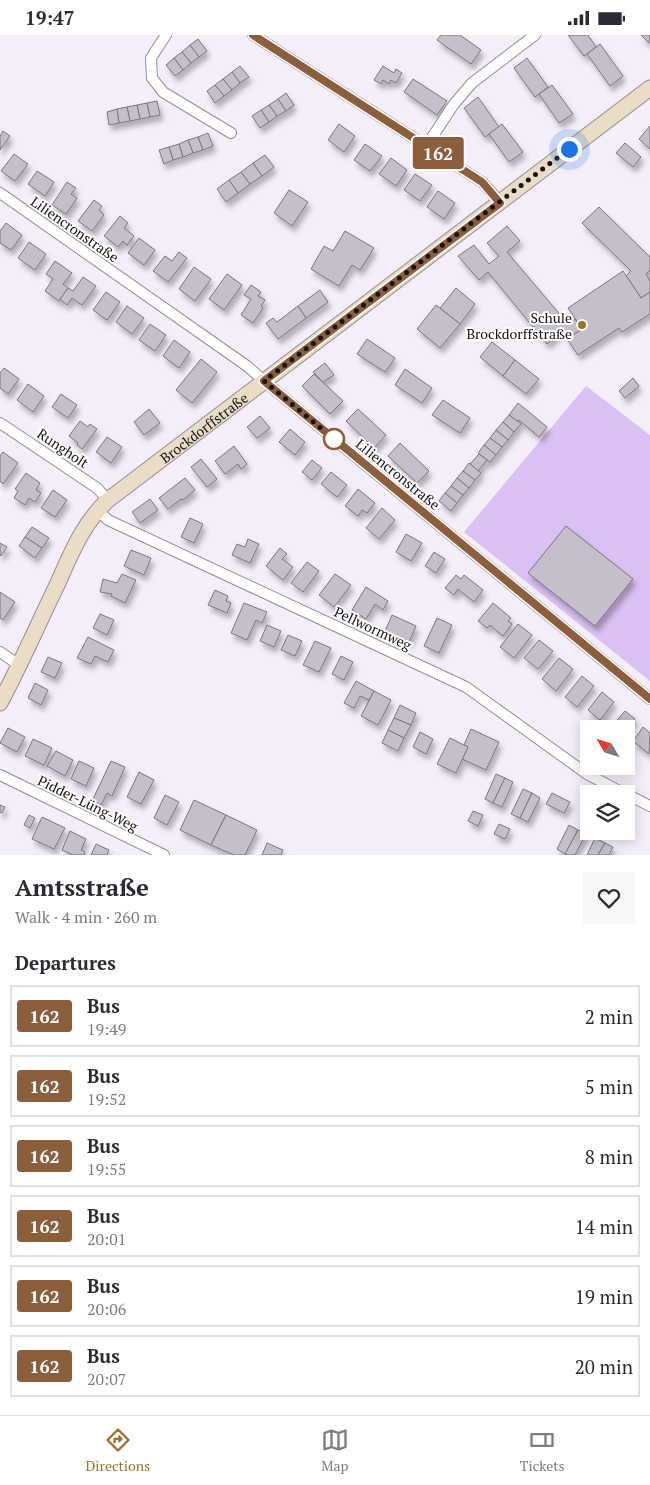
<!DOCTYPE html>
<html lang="en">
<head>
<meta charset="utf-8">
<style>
  :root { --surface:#fff; --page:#f7f7f7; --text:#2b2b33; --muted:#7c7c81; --line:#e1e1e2; --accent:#9f7123 }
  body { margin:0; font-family:"PT Serif",serif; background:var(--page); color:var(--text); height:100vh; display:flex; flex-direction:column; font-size:19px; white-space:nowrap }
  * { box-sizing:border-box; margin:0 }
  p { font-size:16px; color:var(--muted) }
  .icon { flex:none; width:28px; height:28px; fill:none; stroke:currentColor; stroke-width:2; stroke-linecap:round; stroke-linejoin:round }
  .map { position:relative; height:820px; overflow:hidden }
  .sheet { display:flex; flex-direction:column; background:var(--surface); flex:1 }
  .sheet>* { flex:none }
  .badge { padding:0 10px; border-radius:4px; font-size:18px; line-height:32px }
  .needle { width:32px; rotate:308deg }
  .controls { position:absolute; left:580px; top:685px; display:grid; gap:10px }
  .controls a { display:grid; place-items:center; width:55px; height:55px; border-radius:0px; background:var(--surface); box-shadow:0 2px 12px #0003; font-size:25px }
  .you { position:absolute; width:25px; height:25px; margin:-12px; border:4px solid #fff; border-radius:50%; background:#1a73e8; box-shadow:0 0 0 8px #1a73e833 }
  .map>.badge { position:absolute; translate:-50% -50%; box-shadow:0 0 0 2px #fff }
  h2 { padding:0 15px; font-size:19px; line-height:45px }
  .round { display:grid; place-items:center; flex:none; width:52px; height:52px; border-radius:0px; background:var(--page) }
  .headline { display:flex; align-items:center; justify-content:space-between; height:85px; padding:0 15px }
  h1 { font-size:24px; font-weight:700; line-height:38px }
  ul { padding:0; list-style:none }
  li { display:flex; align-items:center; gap:15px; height:62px; margin:0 10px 8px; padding:0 5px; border:2px solid var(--line); border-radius:0px }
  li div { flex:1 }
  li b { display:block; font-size:19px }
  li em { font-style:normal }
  li .badge { min-width:55px; font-weight:700; text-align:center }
  .status { display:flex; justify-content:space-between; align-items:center; height:35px; padding:0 25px; background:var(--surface); direction:ltr }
  .status svg { height:14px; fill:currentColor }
  .menu { display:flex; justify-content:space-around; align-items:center; height:70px; border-top:1px solid var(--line); background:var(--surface); font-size:14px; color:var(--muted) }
  .menu a { display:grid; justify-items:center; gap:2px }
  .menu .current { color:var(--accent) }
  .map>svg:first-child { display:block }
</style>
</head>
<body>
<div class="status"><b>19:47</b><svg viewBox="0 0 49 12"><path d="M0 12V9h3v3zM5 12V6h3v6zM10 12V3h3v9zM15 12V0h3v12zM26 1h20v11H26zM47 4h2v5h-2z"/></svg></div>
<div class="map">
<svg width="650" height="820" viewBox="0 0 650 820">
  <defs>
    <filter id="shadow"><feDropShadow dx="3" dy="5.5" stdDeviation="2.5" flood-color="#0004"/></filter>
  </defs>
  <rect width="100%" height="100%" fill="#f4eefa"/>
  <!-- green -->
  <polygon fill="#dac0f3" points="586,351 650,400 650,646 464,497"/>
  <!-- building -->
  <g fill="#c5bfcb" stroke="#7a7580" filter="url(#shadow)">
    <polygon points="441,0 460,0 481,15 471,29 437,5"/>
    <polygon points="568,0 588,0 596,12 584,21"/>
    <polygon points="641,0 650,0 649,8"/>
    <polygon points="198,4 207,16 199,22 190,10"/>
    <polygon points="600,9 623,41 610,51 587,19"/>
    <polygon points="190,10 199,22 191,28 182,17"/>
    <polygon points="182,17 191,28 183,35 174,23"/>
    <polygon points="174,23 183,35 175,41 166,30"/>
    <polygon points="527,23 548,52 535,62 514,33"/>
    <polygon points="240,31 249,42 240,48 232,37"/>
    <polygon points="383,31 394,38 396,34 402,38 396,48 391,45 389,49 383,45 381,49 374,45"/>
    <polygon points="232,37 240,48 232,55 223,44"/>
    <polygon points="223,44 232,55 224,61 215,50"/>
    <polygon points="413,44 447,66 437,80 404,57"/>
    <polygon points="215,50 224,61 215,68 207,56"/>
    <polygon points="552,50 573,79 559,88 539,59"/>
    <polygon points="286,58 294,70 286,76 278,64"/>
    <polygon points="478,62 499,92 485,102 464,73"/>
    <polygon points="278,64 286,76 277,81 269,70"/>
    <polygon points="157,66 160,80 150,82 147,68"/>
    <polygon points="147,68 150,82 140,84 137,70"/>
    <polygon points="137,70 140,84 130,86 127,72"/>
    <polygon points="269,70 277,81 269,87 261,75"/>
    <polygon points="127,72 130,86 119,88 117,74"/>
    <polygon points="117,74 119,88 109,90 107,77"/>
    <polygon points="261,75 269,87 260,93 252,81"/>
    <polygon points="339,89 355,101 344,117 328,105"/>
    <polygon points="502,89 523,117 509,127 489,99"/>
    <polygon points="650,91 650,114 639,104"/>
    <polygon points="3,96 10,101 0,115 0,101"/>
    <polygon points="208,98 213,111 203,115 198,102"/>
    <polygon points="198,102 203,115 193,118 188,105"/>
    <polygon points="188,105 193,118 183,122 179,109"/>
    <polygon points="625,108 641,122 633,132 616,118"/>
    <polygon points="179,109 183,122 173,125 169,112"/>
    <polygon points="365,109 382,121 370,136 354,125"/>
    <polygon points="169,112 173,125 164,129 159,115"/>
    <polygon points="14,119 28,129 15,146 1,136"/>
    <polygon points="265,120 274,132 262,141 253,128"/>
    <polygon points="391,123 407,135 396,151 379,139"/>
    <polygon points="253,128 262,141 250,149 241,137"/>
    <polygon points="37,136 54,147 45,161 28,149"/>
    <polygon points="241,137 250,149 238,158 229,145"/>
    <polygon points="415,139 432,150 420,166 404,155"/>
    <polygon points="229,145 238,158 226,167 217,154"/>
    <polygon points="67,147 76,153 71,159 77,163 66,179 52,170"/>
    <polygon points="289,155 308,167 292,191 274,178"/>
    <polygon points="438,156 455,168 444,184 427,172"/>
    <polygon points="94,165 102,171 99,175 104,180 92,196 78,186"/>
    <polygon points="599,172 650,222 650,235 646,239 650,246 650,257 641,263 626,241 631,236 582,188"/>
    <polygon points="120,181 128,188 124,193 134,201 127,210 123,206 118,212 104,201"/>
    <polygon points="6,188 22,200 11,215 0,208 0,196"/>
    <polygon points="507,191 520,206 507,217 568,289 575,284 582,294 569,303 563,295 547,309 488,237 479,245 458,221 474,210 489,229 499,221 487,208"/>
    <polygon points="345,196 374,213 360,235 352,230 339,251 311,234 324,211 333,216"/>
    <polygon points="139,203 155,215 144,230 128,218"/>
    <polygon points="29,207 46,219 35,235 18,223"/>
    <polygon points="179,217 187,223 168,247 153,236 165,221 172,226"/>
    <polygon points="55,226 72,238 63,249 68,253 59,266 45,256 53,244 46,239"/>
    <polygon points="194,232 211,244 195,266 179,254"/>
    <polygon points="623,236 641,263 650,257 650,279 622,297 619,293 578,320 567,304 582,294 568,273"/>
    <polygon points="227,239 242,250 224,275 209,264"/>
    <polygon points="83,242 96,251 82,270 72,263 67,270 60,264 68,253 73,256"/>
    <polygon points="251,250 261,257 258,261 265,265 261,271 263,273 253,288 241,280 251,264 244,260"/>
    <polygon points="456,253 475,269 460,289 440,273"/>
    <polygon points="320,255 328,267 306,283 298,271"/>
    <polygon points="106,257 120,267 107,285 93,275"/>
    <polygon points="436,270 460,289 440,313 417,294"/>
    <polygon points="127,271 144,283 132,299 116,287"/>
    <polygon points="298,271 306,283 278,304 266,288 273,283 277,287"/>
    <polygon points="150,289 166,300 155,316 139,305"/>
    <polygon points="367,304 395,323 385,337 357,319"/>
    <polygon points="174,305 190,317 179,333 163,321"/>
    <polygon points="492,307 515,325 503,341 480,322"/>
    <polygon points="201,324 217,337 192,368 176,355"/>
    <polygon points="515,325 539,344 526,359 503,341"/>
    <polygon points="325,328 334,340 323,347 313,337"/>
    <polygon points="4,333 19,344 8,359 0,353 0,338"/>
    <polygon points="405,334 432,353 422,368 395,350"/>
    <polygon points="314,339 343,366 330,379 302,351"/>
    <polygon points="633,343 639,351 625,363 619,356"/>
    <polygon points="28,349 44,361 33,377 17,365"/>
    <polygon points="61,359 77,370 68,383 52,372"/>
    <polygon points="443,365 470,383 460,398 432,380"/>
    <polygon points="518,368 547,392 539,402 519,385 517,386 509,380"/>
    <polygon points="149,374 160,388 144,400 134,387"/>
    <polygon points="358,374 386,400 374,413 346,386"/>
    <polygon points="509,380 521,389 514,397 503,387"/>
    <polygon points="260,381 270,393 257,403 247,392"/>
    <polygon points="80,386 88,392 90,389 97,394 82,414 77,410 78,408 69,401"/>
    <polygon points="503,387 514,397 508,405 496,395"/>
    <polygon points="290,394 305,407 295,420 279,407"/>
    <polygon points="496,395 508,405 502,412 490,403"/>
    <polygon points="107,402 122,412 111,428 96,417"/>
    <polygon points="490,403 502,412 496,420 484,410"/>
    <polygon points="400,408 429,436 417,448 388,421"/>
    <polygon points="484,410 496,420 490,427 478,418"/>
    <polygon points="234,411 247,429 241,434 238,429 225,439 215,426"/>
    <polygon points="3,417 18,428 3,449 0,446 0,421"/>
    <polygon points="479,419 487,425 478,436 470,429"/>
    <polygon points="201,424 217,444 207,452 191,432"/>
    <polygon points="312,425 322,433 312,445 302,437"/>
    <polygon points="469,428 481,438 475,445 463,436"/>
    <polygon points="463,436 475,445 469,453 457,443"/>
    <polygon points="331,437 347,450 337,462 321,449"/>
    <polygon points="26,438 40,448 36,455 41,458 35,467 29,463 25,470 14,463 18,456 15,454"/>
    <polygon points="185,443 195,455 183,465 181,464 168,474 159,463"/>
    <polygon points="457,443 469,453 463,460 451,451"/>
    <polygon points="451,451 463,460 457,468 445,458"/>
    <polygon points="358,454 375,468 367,478 362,475 358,481 345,471"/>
    <polygon points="53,455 67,465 55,482 41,473"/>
    <polygon points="445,458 457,468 451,476 439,466"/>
    <polygon points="150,464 158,475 140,488 132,477"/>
    <polygon points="382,473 395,485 379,504 366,493"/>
    <polygon points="190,483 203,489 194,508 181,502"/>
    <polygon points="566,491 633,544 595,591 528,538"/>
    <polygon points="32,492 49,503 42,513 25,502"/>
    <polygon points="406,499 422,508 411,526 396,517"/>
    <polygon points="25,502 42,513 35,523 19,511"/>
    <polygon points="248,504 259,509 250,528 232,520 237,509 245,512"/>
    <polygon points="0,508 7,512 1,521 0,520"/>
    <polygon points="280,513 287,519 282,524 293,532 283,545 266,531"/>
    <polygon points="131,515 151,523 144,540 124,531"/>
    <polygon points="434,517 445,524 436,538 425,531"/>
    <polygon points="307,527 319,536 303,557 291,548"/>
    <polygon points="122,539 136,545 125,568 111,561 112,559 100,557 103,544 117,548"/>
    <polygon points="335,539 351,550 334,572 319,560"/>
    <polygon points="456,540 461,544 464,540 483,555 474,567 458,554 454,560 445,553"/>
    <polygon points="366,552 388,566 383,575 375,569 366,584 352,575"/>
    <polygon points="215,555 228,561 226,566 231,568 227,578 208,570"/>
    <polygon points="0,557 15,567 3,585 0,583"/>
    <polygon points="244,568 267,577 262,588 256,585 247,605 231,598"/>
    <polygon points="493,568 511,583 508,586 512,589 503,601 490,590 487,593 478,586"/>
    <polygon points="100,579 114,585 107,600 93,593"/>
    <polygon points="392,580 416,591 409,607 385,596"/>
    <polygon points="437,583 452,590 439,618 424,611"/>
    <polygon points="518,589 532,600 514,623 500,612"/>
    <polygon points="267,590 281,596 274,612 260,606"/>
    <polygon points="288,600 302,606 295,621 281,615"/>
    <polygon points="88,602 114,615 108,627 95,621 91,629 77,623"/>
    <polygon points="539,605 553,616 538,634 524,623"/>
    <polygon points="315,606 331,613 319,637 303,630"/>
    <polygon points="341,621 353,627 344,645 332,639"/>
    <polygon points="48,622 62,628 55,643 41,637"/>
    <polygon points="559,623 573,634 556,656 542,644"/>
    <polygon points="582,641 594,651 577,672 565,662"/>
    <polygon points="356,646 374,656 369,665 360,661 354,673 344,668"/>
    <polygon points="35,648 48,655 41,670 28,663"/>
    <polygon points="374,656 391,665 378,690 361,681"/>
    <polygon points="602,657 614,667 600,685 588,675"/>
    <polygon points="400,670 416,678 411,690 394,683"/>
    <polygon points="625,676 635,684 626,694 615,694 612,691"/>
    <polygon points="394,683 411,690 404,703 388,695"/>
    <polygon points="643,692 650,698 649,719 633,706"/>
    <polygon points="8,693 25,702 17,717 0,708"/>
    <polygon points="471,694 499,707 486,735 462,724 468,712 464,710"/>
    <polygon points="388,695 404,703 398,716 382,708"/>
    <polygon points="420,697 433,704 426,719 413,712"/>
    <polygon points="450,703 468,712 456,738 437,729"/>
    <polygon points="33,704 52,713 44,730 25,721"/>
    <polygon points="56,716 73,725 65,741 47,731"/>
    <polygon points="79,726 94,733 86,751 71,744"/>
    <polygon points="111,726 125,732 112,761 107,758 101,770 92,766"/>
    <polygon points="139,737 154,745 141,769 127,762"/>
    <polygon points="496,739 505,743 493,768 485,764"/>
    <polygon points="505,743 513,747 502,772 493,768"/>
    <polygon points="523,754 532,758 520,783 511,779"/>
    <polygon points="532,758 540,763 528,787 520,783"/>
    <polygon points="552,758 570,767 564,778 546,769"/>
    <polygon points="165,760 179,767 167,790 154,783"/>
    <polygon points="194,765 226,780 211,810 180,795"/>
    <polygon points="0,770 5,772 2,778 0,777"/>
    <polygon points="473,776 483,780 478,791 468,786"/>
    <polygon points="29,780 35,783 30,793 24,790"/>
    <polygon points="226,780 257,795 245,820 234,820 211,810"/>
    <polygon points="42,782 65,793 54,814 32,804"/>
    <polygon points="499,789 510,794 505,804 494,799"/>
    <polygon points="569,790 578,795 565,819 557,814"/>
    <polygon points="578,795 586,799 575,820 568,820 565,819"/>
    <polygon points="70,796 86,804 81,815 85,817 84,820 73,820 62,815"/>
    <polygon points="595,803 605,808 598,820 587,820"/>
    <polygon points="267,808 283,815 281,820 262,820"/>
    <polygon points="605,808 613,812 609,820 598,820"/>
    <polygon points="96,809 109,815 107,820 91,820"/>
  </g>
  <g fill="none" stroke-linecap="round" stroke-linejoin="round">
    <!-- street casing -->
    <g stroke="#938d98" stroke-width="12">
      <g id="street">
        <polyline points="166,0 151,23 152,43 163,57 231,98"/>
        <polyline points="253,0 482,147 500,167"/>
        <polyline points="427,110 454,69 472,48 535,0"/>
        <polyline points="0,158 247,331 264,346 334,404 650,664"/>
        <polyline points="0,388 97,453 108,465"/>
        <polyline points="97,475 108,485 466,652 587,739 625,759"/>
        <polyline points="0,617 19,630"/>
        <polyline points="0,740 164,820"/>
        <polyline points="626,759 650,771"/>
      </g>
    </g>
    <!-- secondary casing -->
    <g stroke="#938d98" stroke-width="17">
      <g id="secondary">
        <path id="s1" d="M0,668c21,-39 38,-79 57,-118 14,-31 26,-62 51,-85l542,-412"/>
      </g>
    </g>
    <!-- street -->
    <use href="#street" stroke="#fff" stroke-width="10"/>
    <!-- secondary -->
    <use href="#secondary" stroke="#eadcc5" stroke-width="15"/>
  </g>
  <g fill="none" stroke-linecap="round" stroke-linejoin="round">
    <!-- line casing -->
    <g stroke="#fff" stroke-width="11">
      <polyline id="line" points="253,0 482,147 500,168 264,346 650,664"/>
    </g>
    <!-- line -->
    <use href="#line" stroke="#8b5e3c" stroke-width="8"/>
    <!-- walk -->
    <polyline stroke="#161418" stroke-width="5" stroke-dasharray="0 9" points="334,404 264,346 569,114"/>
  </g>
  <!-- markers -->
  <circle fill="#9f7123" stroke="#fefefe" stroke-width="2" cx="582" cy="290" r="5"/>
  <circle fill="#fff" stroke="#8b5e3c" stroke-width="2.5" cx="334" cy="404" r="10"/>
  <g text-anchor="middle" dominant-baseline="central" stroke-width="4" stroke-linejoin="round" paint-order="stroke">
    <!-- street labels -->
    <g font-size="14" fill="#161418" stroke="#fefefe">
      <text transform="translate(75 194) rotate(35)">Liliencronstraße</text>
      <text stroke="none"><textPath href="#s1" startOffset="351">Brockdorffstraße</textPath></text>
      <text transform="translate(63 413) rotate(34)">Rungholt</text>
      <text transform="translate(398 439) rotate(39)">Liliencronstraße</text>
      <text transform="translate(373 593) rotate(25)">Pellwormweg</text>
      <text transform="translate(88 768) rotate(26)">Pidder-Lüng-Weg</text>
    </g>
    <!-- poi labels -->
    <g font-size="14" fill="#161418" stroke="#fefefe" text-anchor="end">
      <text x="572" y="282">Schule<tspan x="572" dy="16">Brockdorffstraße</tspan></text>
    </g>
  </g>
</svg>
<div class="controls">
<a><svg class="needle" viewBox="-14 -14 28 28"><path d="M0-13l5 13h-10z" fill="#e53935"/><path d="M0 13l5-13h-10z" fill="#7c7c81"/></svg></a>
<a><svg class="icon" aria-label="layers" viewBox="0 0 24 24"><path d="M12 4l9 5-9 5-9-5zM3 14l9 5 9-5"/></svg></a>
</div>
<div class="you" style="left:569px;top:114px"></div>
<b class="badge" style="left:438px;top:118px;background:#8b5e3c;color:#fff">162</b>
</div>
<section class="sheet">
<div class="headline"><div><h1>Amtsstraße</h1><p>Walk · 4 min · 260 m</p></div><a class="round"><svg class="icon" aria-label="heart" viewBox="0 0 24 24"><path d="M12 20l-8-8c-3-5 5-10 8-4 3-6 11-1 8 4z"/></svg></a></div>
<h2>Departures</h2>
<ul>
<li><span class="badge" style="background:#8b5e3c;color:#fff">162</span><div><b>Bus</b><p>19:49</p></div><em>2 min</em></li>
<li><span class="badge" style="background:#8b5e3c;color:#fff">162</span><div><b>Bus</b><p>19:52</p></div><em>5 min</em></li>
<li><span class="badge" style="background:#8b5e3c;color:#fff">162</span><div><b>Bus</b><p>19:55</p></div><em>8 min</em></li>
<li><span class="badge" style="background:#8b5e3c;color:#fff">162</span><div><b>Bus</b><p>20:01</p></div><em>14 min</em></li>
<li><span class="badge" style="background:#8b5e3c;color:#fff">162</span><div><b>Bus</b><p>20:06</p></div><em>19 min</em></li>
<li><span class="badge" style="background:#8b5e3c;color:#fff">162</span><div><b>Bus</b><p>20:07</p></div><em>20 min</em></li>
</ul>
</section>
<nav class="menu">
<a class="current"><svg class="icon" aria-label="directions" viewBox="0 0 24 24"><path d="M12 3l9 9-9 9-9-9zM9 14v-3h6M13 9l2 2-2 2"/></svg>Directions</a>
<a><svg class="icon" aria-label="map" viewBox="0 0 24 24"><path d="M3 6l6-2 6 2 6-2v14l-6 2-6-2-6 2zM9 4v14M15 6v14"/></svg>Map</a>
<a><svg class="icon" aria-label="tickets" viewBox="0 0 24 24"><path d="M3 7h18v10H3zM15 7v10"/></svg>Tickets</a>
</nav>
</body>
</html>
